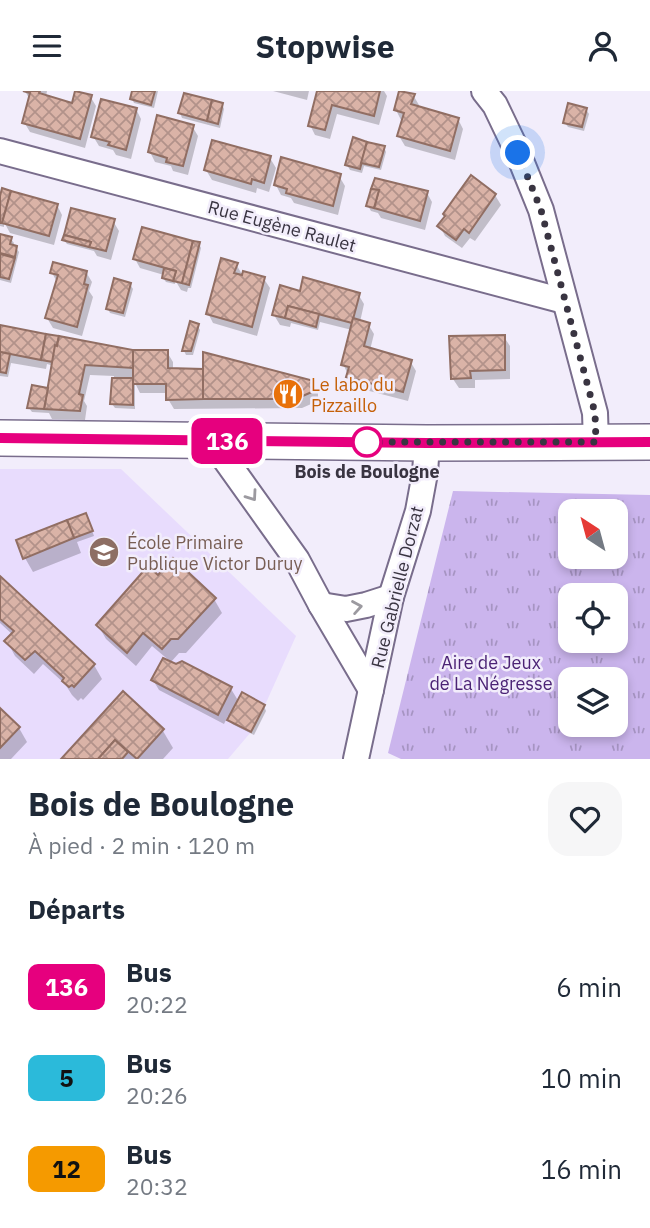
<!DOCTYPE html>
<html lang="fr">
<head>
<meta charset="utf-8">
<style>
  :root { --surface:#fff; --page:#f6f6f7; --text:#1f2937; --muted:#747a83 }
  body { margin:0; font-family:"IBM Plex Sans",sans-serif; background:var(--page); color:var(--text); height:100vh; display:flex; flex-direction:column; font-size:26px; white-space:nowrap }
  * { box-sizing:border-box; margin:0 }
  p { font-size:23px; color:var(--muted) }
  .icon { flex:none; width:38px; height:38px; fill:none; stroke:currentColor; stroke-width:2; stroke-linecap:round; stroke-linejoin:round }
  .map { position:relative; height:668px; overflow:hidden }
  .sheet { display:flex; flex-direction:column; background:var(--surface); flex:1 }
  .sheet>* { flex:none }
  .badge { padding:0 14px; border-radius:10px; font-size:24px; line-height:46px }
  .needle { width:46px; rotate:324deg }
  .tools { position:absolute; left:558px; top:408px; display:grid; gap:14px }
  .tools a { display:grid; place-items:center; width:70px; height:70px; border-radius:14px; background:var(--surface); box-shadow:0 4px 10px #0003; font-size:35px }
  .you { position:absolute; width:35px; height:35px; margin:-18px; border:5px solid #fff; border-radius:50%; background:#1a73e8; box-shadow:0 0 0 10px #1a73e833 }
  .map>.badge { position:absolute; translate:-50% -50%; box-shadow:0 0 0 4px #fff }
  h2 { padding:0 28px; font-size:26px; line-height:63px }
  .round { display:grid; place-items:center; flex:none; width:74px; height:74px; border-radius:21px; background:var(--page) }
  .overview { display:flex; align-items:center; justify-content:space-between; height:119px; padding:0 28px }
  h1 { font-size:33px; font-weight:700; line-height:52px }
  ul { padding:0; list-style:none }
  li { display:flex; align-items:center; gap:21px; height:91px; padding:0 28px }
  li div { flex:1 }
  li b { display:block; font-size:26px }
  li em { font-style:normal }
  li .badge { min-width:77px; font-weight:700; text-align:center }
  header { display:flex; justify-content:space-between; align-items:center; height:91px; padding:0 28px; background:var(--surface); font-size:32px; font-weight:700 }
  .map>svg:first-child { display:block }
</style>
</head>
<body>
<header><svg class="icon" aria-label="menu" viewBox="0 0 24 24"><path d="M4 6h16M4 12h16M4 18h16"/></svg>Stopwise<svg class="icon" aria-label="person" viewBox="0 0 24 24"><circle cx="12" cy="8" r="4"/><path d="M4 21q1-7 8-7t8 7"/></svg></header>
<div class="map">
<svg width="650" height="668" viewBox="0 0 650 668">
  <defs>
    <pattern id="grass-tufts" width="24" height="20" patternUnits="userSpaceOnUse" patternTransform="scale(1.75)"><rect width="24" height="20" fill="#cbb5ed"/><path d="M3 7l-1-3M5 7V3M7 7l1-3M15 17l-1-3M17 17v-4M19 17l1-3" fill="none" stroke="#a694c2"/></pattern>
    <pattern id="building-cross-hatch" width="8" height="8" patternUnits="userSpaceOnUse" patternTransform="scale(1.75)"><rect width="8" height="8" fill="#dab3a7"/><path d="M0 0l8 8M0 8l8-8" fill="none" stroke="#b2928a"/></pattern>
  </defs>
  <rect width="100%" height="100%" fill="#f2edfb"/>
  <!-- built -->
  <polygon fill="#e8dcfd" points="0,378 121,378 296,545 265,614 251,641 228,668 0,668"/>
  <!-- grass -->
  <path fill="url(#grass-tufts)" fill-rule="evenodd" d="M453,400l197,4v264h-249l-13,-6zM570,420h46v46h-46zM570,504h46v46h-46zM570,588h46v46h-46z"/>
  <!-- shadow -->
  <g fill="#0003">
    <polygon points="25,0 47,0 46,6 73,14 90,5 96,15 85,57 30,41 24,31 30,9"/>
    <polygon points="134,0 158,0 154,17 134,12 132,8"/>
    <polygon points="273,0 309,0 307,9"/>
    <polygon points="319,0 384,0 387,5 379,34 337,23 330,48 315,44 310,34"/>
    <polygon points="413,4 419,14 418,17 458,28 463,38 455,69 405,55 399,45 403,30 401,29 396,19"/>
    <polygon points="222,13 224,18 220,37 182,27 180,22"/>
    <polygon points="136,18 141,28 131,68 116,64 113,59 99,55 93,45"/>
    <polygon points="586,18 589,23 584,40 568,36 565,32"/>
    <polygon points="192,35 198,45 188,84 173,80 171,75 155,71 150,61"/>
    <polygon points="384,56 386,61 381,79 364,75 362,82 350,79 347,74"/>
    <polygon points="270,67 276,77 269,101 257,97 256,102 212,89 206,79"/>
    <polygon points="339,85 345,95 338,124 294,112 291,107 281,104 276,94"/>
    <polygon points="427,102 432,111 425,139 381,127 378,122 371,120 368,115"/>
    <polygon points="495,104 501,114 475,150 470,147 462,157 445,145 440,135"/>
    <polygon points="0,112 57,114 62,124 54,154 10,142 4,131 4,136 0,135"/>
    <polygon points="113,130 119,140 111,169 97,165 94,160 67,153 64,149"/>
    <polygon points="0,145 11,148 14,152 13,156 16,157 19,161 11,192 0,189"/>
    <polygon points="199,153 201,157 191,197 188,197 187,201 181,199 175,189 175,193 166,191 163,187 164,184 140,177 135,168"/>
    <polygon points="236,173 243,185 264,188 270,197 257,245 213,232 208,222"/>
    <polygon points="86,181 92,191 89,200 93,206 82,245 53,237 47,227 57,191 52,182"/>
    <polygon points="130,193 133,198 125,226 110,222 108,218"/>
    <polygon points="301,202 358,203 364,213 360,231 368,233 374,243 370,259 410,270 416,280 408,310 354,296 343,273 352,239 320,231 318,239 291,232 290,236 280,234 274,224"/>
    <polygon points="191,232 197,234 200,239 193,264 186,264 184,260"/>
    <polygon points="0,236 58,246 61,249 133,260 167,261 173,271 173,279 313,291 318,301 318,310 302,317 174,318 168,308 168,302 140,302 135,292 135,318 115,317 112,313 114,285 90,284 84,310 87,315 85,329 52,328 49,322 32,321 29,317 49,303 54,275 47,273 46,278 11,272 8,286 0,285"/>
    <polygon points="504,246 510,255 510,288 475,289 475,297 459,297 453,288"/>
    <polygon points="88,428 94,445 77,451 81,462 33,481 25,467"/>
    <polygon points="158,486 214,508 222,522 186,562 179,562 171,571 152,555 136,575 106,548 98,534"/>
    <polygon points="0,487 94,574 102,588 83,609 81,607 78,610 72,604 65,593 43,573 34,583 15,565 7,550 13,544 0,532"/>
    <polygon points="176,575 231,598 239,611 264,615 266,620 254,644 232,633 228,625 224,633 159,599 153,589"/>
    <polygon points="123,603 163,640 173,657 163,668 63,668"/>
    <polygon points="0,620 19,637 27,651 11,668 0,668"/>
  </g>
  <!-- building -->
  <g fill="url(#building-cross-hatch)" stroke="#916e63" stroke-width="2">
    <polygon points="23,0 40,0 39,2 72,12 75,0 92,4 80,48 22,32 30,2"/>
    <polygon points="132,0 155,0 151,14 130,8"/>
    <polygon points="317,0 380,0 374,25 332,14 325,39 308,35"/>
    <polygon points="399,0 415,3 411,13 459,27 450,60 397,45 404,22 394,19"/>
    <polygon points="184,2 212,9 207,30 178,22"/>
    <polygon points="101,8 137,17 126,59 108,54 110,51 91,46"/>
    <polygon points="212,9 223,12 218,33 207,30"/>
    <polygon points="568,12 587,17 582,36 563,32"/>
    <polygon points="157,24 194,34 183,75 166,71 167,67 148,61"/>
    <polygon points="353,46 367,51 360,78 345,74"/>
    <polygon points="212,49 271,65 264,92 252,88 251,93 204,79"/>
    <polygon points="367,51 385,55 379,76 361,72"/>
    <polygon points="281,66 341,83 333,115 286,102 287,98 274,94"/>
    <polygon points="471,84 496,103 469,142 464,138 456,149 437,135 445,125 443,123"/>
    <polygon points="375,87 428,100 420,130 374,117 379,99 371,98"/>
    <polygon points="2,97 11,100 2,132 0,132 0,105"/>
    <polygon points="371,98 379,99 374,117 366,115"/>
    <polygon points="11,100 58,113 49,145 2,132"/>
    <polygon points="71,117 115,128 106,160 89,156 91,151 64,144"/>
    <polygon points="142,136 193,150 182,192 173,190 176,180 133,168"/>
    <polygon points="0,143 12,146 10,153 17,155 15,166 0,162"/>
    <polygon points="64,144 91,151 89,156 62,149"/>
    <polygon points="193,150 200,151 189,194 182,192"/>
    <polygon points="0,163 15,167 9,188 0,186"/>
    <polygon points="221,167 238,172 234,182 242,184 243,180 265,186 252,236 206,223"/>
    <polygon points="53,171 87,180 84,193 88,194 77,236 45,227 58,184 50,182"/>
    <polygon points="164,177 176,180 173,190 162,187"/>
    <polygon points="303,186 360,202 352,232 288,215 285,227 272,224 280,194 300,200"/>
    <polygon points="114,187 131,192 123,222 106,218"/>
    <polygon points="288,215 319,223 316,236 285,227"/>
    <polygon points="353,227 370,232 364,255 412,269 403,301 346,286 349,276 341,274"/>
    <polygon points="190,230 199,233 191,260 182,260"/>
    <polygon points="0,234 46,243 41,269 0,261"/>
    <polygon points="46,243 59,245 53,271 41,269"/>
    <polygon points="505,244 505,279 470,280 471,287 451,288 449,245"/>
    <polygon points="59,245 133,259 133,277 85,274 79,303 83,304 80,320 44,318 55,254 57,255"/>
    <polygon points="133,259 168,259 168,277 203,278 203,308 166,309 166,293 133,293"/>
    <polygon points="0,261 10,263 6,282 0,281"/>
    <polygon points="203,261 314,290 314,300 296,308 203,308"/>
    <polygon points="112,287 133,287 133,314 110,313"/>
    <polygon points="32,294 48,297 44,318 27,317"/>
    <polygon points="86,422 93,440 74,447 67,429"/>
    <polygon points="67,429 74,447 23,468 16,449"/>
    <polygon points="173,467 216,507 178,548 171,548 162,558 143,542 127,562 96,534 148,475 158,484"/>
    <polygon points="0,485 95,573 74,596 72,594 69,596 62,590 64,587 35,560 25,569 4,550 14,540 0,528"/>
    <polygon points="163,567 176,573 182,570 232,596 218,624 151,589"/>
    <polygon points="123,600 164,638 137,668 115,649 98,668 61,668"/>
    <polygon points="242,601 265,614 251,641 227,629"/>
    <polygon points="0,617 20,636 0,657"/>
    <polygon points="115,649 128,661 122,668 98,668"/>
  </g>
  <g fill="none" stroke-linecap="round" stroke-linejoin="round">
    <!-- street casing -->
    <g stroke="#796d8c" stroke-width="28">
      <g id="street">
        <polyline points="484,0 495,14 518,62 541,119 595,322 596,351"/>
        <polyline points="0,60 564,210"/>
        <polyline points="212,350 297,469 321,514 371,599"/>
        <polyline points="321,514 346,518 366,514 391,506"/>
        <polyline points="356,668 391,506 418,420 425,382 427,352"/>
      </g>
    </g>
    <!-- secondary casing -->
    <g stroke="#796d8c" stroke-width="38">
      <polyline id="secondary" points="0,347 427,352 650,351"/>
    </g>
    <!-- street -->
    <use href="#street" stroke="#fff" stroke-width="24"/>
    <!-- secondary -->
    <use href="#secondary" stroke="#fff" stroke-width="35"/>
  </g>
  <!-- one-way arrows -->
  <defs><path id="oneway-chevron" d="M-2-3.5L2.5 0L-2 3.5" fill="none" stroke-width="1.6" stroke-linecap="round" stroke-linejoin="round" transform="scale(1.75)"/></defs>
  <g stroke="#9c9aa0">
    <use href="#oneway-chevron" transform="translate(252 405) rotate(55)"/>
    <use href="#oneway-chevron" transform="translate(357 516) rotate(-10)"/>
  </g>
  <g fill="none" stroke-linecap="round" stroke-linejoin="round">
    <!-- line casing -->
    <g stroke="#fff" stroke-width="16">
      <polyline id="line" points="0,347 427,352 650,351"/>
    </g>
    <!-- line -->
    <use href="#line" stroke="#e6007e" stroke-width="10"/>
    <!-- walk -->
    <polyline stroke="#393441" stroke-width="7" stroke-dasharray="0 12.6" points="367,351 596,351 595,322 541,119 518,62"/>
  </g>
  <!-- icons -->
  <defs>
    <g id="restaurant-disc" transform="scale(1.575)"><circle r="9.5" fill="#e8710a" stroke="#f2edfb"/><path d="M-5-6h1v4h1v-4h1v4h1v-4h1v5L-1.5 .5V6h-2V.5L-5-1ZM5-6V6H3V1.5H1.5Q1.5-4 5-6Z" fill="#fff"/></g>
    <g id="school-disc" transform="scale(1.575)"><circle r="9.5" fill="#8d6e63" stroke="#f2edfb"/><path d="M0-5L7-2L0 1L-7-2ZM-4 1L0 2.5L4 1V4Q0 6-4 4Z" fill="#fff"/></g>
  </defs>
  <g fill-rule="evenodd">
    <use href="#restaurant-disc" x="288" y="303"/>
    <use href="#school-disc" x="104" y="461"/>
  </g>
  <!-- markers -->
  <circle fill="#fff" stroke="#e6007e" stroke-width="3.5" cx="367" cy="351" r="14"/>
  <g text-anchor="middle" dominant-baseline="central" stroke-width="5" stroke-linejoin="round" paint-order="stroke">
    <!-- street labels -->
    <g font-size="18" fill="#393441" stroke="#f2edfb">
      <text transform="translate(282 135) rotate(15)">Rue Eugène Raulet</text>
      <text transform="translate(397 496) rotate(-76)">Rue Gabrielle Dorzat</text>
    </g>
    <!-- food labels -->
    <g font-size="18" fill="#c56008" stroke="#f2edfb" text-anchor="start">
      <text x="311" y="293">Le labo du<tspan x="311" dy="21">Pizzaillo</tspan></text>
    </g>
    <!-- stop labels -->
    <g font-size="18" font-weight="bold" fill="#393441" stroke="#f2edfb">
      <text x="367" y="380">Bois de Boulogne</text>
    </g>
    <!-- education labels -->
    <g font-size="18" fill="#785e54" stroke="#f2edfb" text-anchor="start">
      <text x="127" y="451">École Primaire<tspan x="127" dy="21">Publique Victor Duruy</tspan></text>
    </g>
    <!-- park labels -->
    <g font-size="18" fill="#4b2375" stroke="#f2edfb">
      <text x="491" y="571">Aire de Jeux<tspan x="491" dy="21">de La Négresse</tspan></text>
    </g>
  </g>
</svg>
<div class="tools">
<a><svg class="needle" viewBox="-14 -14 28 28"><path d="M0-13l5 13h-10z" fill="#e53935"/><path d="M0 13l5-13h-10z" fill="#747a83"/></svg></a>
<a><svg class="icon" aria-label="locate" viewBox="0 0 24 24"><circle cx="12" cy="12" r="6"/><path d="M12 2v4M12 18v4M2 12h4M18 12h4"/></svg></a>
<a><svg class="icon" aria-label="layers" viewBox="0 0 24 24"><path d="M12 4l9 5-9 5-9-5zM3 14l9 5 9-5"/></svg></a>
</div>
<div class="you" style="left:518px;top:62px"></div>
<b class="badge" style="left:227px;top:350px;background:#e6007e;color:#fff">136</b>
</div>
<section class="sheet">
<div class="overview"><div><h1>Bois de Boulogne</h1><p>À pied · 2 min · 120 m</p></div><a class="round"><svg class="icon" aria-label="heart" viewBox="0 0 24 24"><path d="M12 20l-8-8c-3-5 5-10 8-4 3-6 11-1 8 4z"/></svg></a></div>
<h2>Départs</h2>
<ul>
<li><span class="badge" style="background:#e6007e;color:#fff">136</span><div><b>Bus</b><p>20:22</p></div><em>6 min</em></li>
<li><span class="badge" style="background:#2bbada;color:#111">5</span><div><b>Bus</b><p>20:26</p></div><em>10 min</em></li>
<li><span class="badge" style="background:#f59a00;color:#111">12</span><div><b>Bus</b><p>20:32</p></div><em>16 min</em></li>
</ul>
</section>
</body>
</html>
